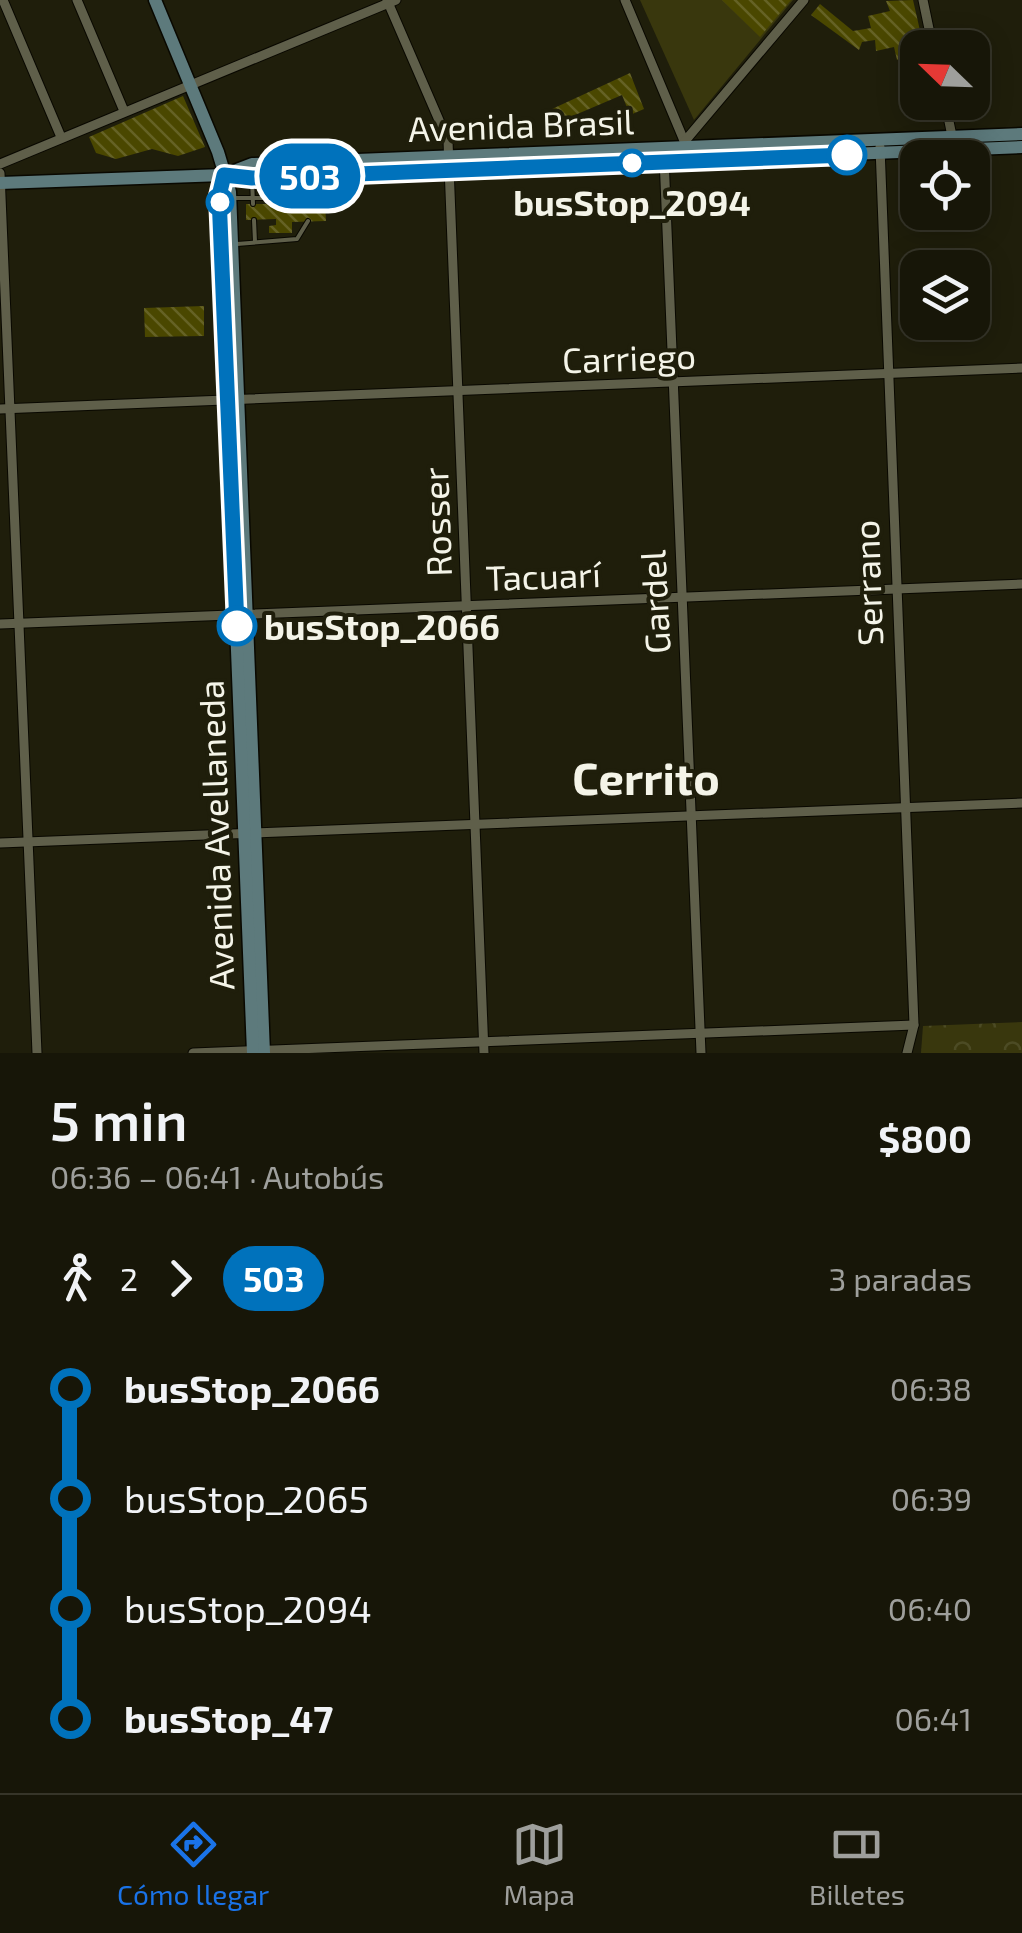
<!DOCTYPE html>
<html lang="es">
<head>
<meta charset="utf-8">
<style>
  :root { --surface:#171608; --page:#242316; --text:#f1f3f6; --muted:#9e9f9c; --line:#363529; --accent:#1a73e8 }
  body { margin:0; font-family:"Exo 2",sans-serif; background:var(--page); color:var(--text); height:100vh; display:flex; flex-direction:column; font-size:38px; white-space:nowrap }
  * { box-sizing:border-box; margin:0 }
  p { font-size:32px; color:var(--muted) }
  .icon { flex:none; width:55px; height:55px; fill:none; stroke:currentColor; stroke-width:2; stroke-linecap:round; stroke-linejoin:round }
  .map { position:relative; height:1053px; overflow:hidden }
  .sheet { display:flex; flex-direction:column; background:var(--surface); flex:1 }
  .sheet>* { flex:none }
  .badge { padding:0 20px; border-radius:32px; font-size:35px; line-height:65px }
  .needle { width:65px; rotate:293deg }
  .fabs { position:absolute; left:900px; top:30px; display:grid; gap:20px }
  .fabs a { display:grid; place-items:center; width:90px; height:90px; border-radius:20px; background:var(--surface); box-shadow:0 5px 25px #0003,0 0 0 2px var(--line); font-size:50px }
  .map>.badge { position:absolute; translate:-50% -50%; box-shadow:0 0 0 5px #fff }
  .legs { display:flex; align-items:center; gap:15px; height:110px; padding:0 50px; font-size:32px }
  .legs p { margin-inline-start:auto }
  .head { display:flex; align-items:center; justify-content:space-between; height:170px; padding:0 50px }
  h1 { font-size:55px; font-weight:600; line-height:75px }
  ul { padding:0 50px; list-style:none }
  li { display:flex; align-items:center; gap:35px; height:110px; font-size:38px }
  li i { display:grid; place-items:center; width:15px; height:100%; margin:0 12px; background:currentColor }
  li i::after { content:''; width:25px; height:25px; margin:-12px; border:8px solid; border-radius:50%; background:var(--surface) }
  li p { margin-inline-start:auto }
  li:first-child i { background:linear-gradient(#0000 50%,currentColor 0) }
  li:last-child i { background:linear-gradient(currentColor 50%,#0000 0) }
  .menu { display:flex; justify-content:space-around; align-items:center; height:140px; border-top:2px solid var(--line); background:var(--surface); font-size:28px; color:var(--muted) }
  .menu a { display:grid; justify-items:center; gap:5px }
  .menu .active { color:var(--accent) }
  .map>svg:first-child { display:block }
</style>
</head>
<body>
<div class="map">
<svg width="1022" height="1053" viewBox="0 0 1022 1053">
  <defs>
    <pattern id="park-crowns" width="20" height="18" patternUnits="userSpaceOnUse" patternTransform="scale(2.5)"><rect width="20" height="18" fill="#39370d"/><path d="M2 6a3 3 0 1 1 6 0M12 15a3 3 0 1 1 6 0" fill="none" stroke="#4c4b24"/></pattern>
    <pattern id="building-back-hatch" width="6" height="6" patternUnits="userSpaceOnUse" patternTransform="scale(2.5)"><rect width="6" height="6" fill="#4a4700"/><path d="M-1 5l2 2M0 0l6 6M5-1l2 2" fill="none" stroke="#656225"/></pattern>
  </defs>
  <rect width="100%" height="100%" fill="#1f1e0b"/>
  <!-- park -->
  <polygon fill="url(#park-crowns)" points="1022,1022 1022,1053 921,1053 923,1026"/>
  <!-- garden -->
  <polygon fill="#39370d" points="640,0 793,0 694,120"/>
  <!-- building -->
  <g fill="url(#building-back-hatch)">
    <polygon points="722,0 791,0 760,37"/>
    <polygon points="913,0 924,48 897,60 894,47 876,51 875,40 862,42 859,50 811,15 820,4 853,31 871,28 868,16 890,11 886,1"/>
    <polygon points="630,73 644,109 630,115 622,95 575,115 576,125 561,128 552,109"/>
    <polygon points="183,96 205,147 178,156 152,149 116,159 96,153 89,137"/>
    <polygon points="292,193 292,204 325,203 326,221 292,222 292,233 269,233 269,226 276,225 276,219 246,220 246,204 276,204 275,194"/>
    <polygon points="204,306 204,336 145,337 144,308"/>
  </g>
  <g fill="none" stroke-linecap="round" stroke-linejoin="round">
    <!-- lane casing -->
    <g stroke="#090800" stroke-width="6">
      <g id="lane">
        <polyline points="252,179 253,204"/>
        <polyline points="305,179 307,204"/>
        <polyline points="292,197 306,197"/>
        <polyline points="235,198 276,198"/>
        <polyline points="254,220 255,242"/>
        <polyline points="237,244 297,239 308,221"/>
      </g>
    </g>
    <!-- street casing -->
    <g stroke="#090800" stroke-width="11">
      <g id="street">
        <polyline points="3,0 61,137"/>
        <polyline points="77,0 124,111"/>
        <polyline points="387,0 448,141 484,1053"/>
        <polyline points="625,0 685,143"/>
        <polyline points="923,0 933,48"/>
        <polyline points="945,102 952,136"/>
        <polyline points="685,141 804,0"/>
        <polyline points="880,147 914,1025 907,1053"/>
        <polyline points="664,157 701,1053"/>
        <polyline points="0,164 396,0"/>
        <polyline points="0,173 37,1053"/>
        <polyline points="0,409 1022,368"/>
        <polyline points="0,624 1022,584"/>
        <polyline points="0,843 1022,803"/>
        <polyline points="193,1053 914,1025"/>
      </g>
    </g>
    <!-- secondary casing -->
    <g stroke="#090800" stroke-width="15">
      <g id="secondary">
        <polyline points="155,0 218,152 230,192 264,1053"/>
        <polyline points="226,174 252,164 1022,134"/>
        <polyline points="223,177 219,197 253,1053"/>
        <polyline points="0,183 223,175 252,178 1022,147"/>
      </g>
    </g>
    <!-- lane -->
    <use href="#lane" stroke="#5f5f4a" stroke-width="4"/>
    <!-- street -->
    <use href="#street" stroke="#5f5f4a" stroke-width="9"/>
    <!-- secondary -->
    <use href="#secondary" stroke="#5d7a7c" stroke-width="12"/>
  </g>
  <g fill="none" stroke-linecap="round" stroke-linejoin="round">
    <!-- line-1 casing -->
    <g stroke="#fff" stroke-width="22">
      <polyline id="line-1" points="237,626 219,196 224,175 252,178 847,155"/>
    </g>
    <!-- line-1 -->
    <use href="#line-1" stroke="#0072bc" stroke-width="15"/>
  </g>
  <!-- markers -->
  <g fill="#fff" stroke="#0072bc" stroke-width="5">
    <circle cx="847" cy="155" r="18"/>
    <circle cx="632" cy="163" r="12"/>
    <circle cx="220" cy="202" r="12"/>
    <circle cx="237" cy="626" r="18"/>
  </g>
  <g text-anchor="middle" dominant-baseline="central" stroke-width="8" stroke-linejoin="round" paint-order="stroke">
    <!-- street labels -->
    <g font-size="35" fill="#f4f4e8" stroke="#1f1e0b">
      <text transform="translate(521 124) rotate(-2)">Avenida Brasil</text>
      <text transform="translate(629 357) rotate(-2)">Carriego</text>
      <text transform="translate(436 522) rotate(-92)">Rosser</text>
      <text transform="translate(543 575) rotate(-2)">Tacuarí</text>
      <text transform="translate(867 583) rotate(-92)">Serrano</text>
      <text transform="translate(654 602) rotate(-93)">Gardel</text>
      <text transform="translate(215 835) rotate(-92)">Avenida Avellaneda</text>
    </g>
    <!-- stop labels -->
    <g font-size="35" font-weight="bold" fill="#f4f4e8" stroke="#1f1e0b">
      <text x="632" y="202">busStop_2094</text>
      <text x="264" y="626" text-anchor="start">busStop_2066</text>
    </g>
    <!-- district labels -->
    <g font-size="45" font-weight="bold" fill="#f4f4e8" stroke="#1f1e0b">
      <text x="646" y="777">Cerrito</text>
    </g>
  </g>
</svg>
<div class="fabs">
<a><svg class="needle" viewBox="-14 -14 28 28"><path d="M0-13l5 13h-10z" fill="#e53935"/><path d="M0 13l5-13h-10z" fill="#9e9f9c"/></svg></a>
<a><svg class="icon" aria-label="locate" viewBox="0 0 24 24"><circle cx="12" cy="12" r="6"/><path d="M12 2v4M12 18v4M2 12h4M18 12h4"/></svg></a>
<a><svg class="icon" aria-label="layers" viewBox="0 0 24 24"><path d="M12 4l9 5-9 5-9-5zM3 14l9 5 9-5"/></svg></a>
</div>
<b class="badge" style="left:310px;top:176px;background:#0072bc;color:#fff">503</b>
</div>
<section class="sheet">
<div class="head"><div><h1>5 min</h1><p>06:36 – 06:41 · Autobús</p></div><b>$800</b></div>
<div class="legs"><svg class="icon" aria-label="walk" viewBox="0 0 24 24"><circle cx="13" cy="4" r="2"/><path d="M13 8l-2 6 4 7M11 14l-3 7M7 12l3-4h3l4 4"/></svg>2<svg class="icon" aria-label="forward" viewBox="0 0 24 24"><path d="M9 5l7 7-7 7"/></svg><b class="badge" style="background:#0072bc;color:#fff">503</b><p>3 paradas</p></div>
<ul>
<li><i style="color:#0072bc"></i><b>busStop_2066</b><p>06:38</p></li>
<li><i style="color:#0072bc"></i><span>busStop_2065</span><p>06:39</p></li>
<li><i style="color:#0072bc"></i><span>busStop_2094</span><p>06:40</p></li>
<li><i style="color:#0072bc"></i><b>busStop_47</b><p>06:41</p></li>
</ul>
</section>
<nav class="menu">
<a class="active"><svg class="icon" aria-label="directions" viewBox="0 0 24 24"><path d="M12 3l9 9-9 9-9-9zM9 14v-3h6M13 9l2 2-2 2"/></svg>Cómo llegar</a>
<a><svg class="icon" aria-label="map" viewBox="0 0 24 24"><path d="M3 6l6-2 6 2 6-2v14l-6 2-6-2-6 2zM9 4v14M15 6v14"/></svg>Mapa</a>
<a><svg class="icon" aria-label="tickets" viewBox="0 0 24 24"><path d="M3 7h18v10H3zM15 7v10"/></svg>Billetes</a>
</nav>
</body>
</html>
